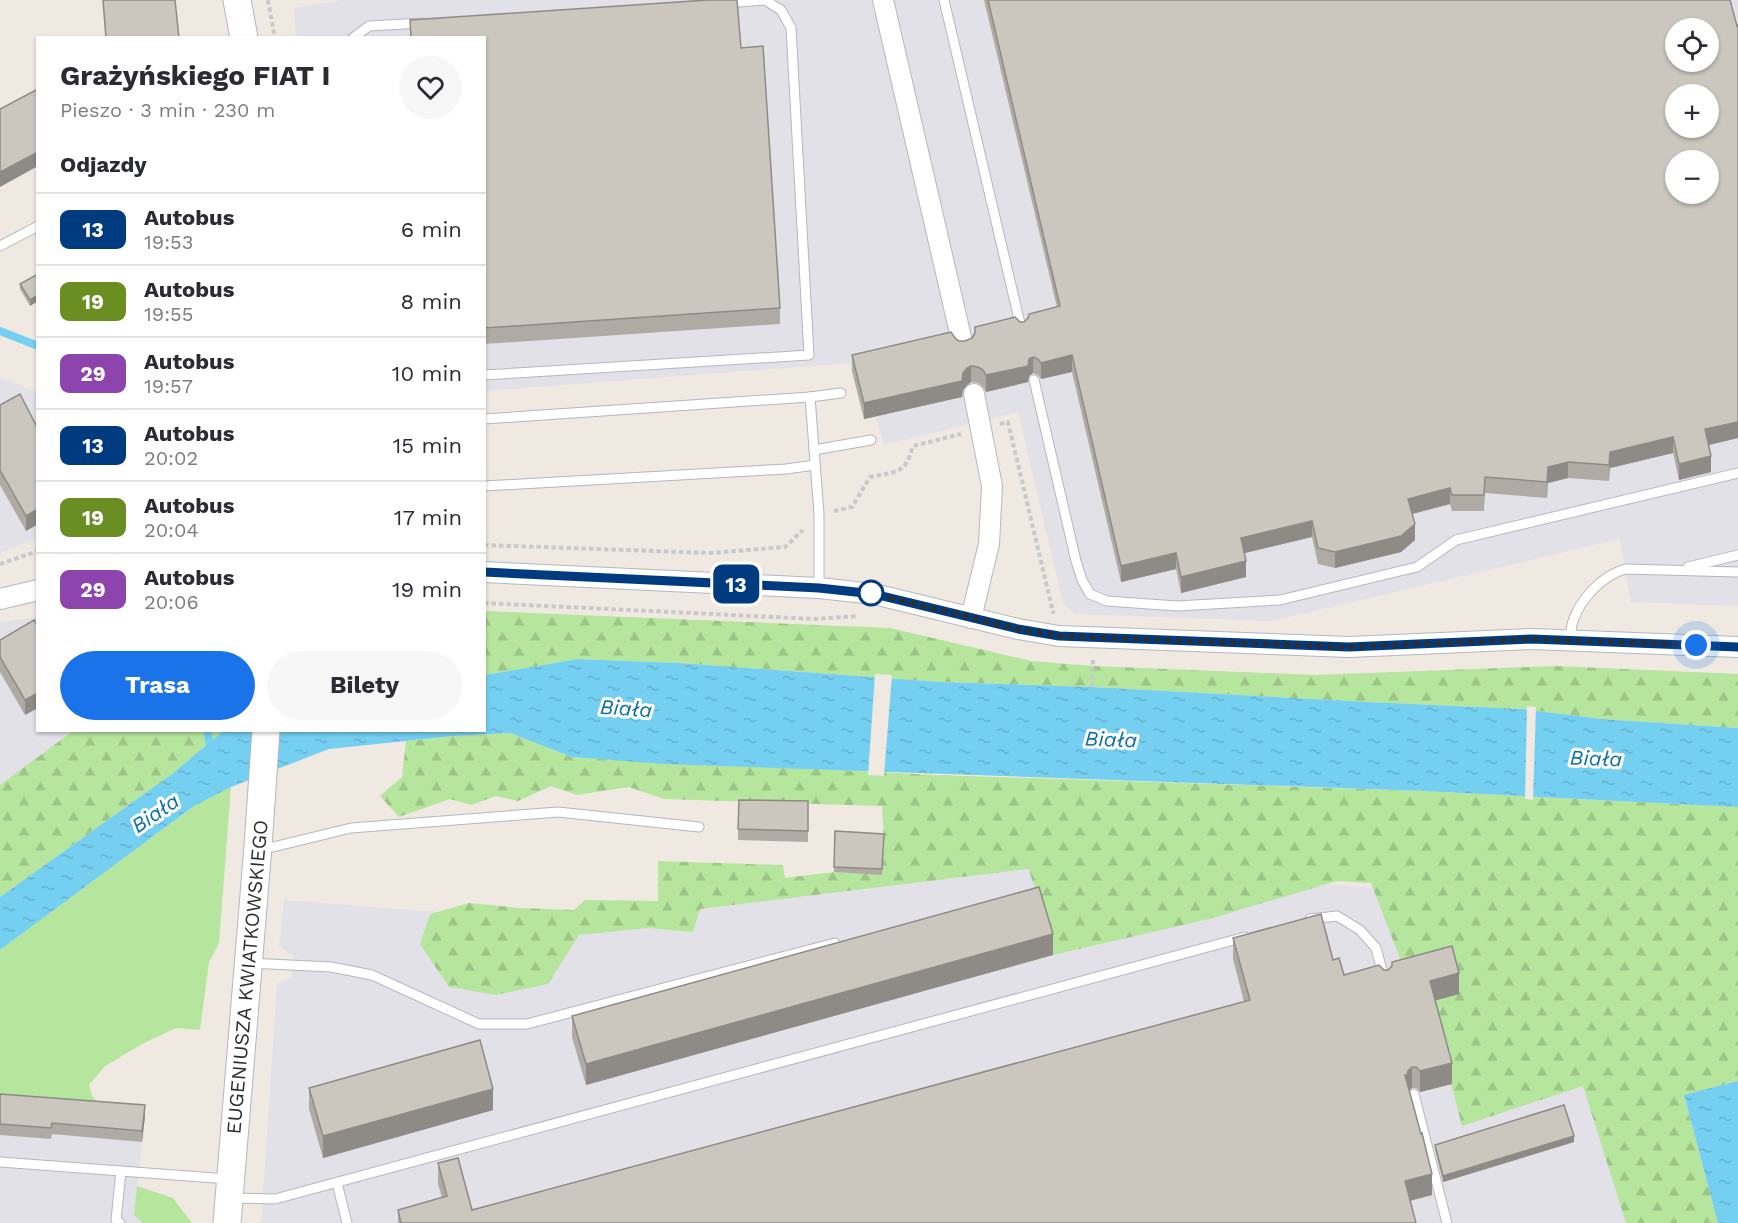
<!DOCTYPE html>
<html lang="pl">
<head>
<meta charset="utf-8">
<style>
  :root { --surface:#fff; --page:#f7f7f7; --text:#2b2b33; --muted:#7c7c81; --line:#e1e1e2; --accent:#1a73e8 }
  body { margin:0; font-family:"Work Sans",sans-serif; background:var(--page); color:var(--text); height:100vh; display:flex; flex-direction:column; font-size:22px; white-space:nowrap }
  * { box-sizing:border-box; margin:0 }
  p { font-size:20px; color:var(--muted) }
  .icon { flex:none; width:33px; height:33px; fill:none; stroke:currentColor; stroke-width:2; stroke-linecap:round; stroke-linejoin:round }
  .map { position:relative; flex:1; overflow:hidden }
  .panel { position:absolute; left:36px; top:36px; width:450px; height:696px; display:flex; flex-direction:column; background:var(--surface); border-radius:0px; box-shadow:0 2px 4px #0004 }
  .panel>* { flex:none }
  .badge { padding:0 12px; border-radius:9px; font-size:21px; line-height:39px }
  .controls { position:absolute; left:1665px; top:18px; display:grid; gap:12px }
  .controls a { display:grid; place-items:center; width:54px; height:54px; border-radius:50%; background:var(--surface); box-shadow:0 2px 4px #0004; font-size:30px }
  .you { position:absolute; width:30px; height:30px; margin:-15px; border:4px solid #fff; border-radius:50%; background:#1a73e8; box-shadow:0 0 0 9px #1a73e833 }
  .map>.badge { position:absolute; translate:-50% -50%; box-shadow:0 0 0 3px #fff }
  h2 { padding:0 24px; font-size:22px; line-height:54px }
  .round { display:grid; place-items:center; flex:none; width:63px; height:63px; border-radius:32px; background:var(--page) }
  .overview { display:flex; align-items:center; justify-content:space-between; height:102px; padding:0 24px }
  h1 { font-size:28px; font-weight:700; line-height:45px }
  .cta { display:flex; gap:12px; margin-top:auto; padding:12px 24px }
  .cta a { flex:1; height:69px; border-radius:36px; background:var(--accent); color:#fff; font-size:24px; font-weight:700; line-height:69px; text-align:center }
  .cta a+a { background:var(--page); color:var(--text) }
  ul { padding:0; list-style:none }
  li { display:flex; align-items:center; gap:18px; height:72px; padding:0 24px; border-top:2px solid var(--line) }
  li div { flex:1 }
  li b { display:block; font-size:22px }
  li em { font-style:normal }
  li .badge { min-width:66px; font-weight:700; text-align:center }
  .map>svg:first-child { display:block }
</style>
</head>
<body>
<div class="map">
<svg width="1738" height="1223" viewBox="0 0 1738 1223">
  <defs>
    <pattern id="forest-firs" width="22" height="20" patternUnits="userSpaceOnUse" patternTransform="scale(1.5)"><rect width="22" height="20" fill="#b6e59e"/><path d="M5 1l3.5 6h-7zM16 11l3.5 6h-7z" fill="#9dc588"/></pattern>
    <pattern id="water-ripples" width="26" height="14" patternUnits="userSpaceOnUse" patternTransform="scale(1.5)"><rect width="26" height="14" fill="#75cff0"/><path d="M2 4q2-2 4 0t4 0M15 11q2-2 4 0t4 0" fill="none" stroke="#66b2ce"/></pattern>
  </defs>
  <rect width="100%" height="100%" fill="#efe9e1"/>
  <!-- industrial -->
  <g fill="#e3e1e8" fill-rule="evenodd">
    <path d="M342,0h1396v606l-107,-4 -11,-63 -348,82 -197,-7 -12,-11 -45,-191 -134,33 -8,-28 -12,2 -14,-56 -365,28 -1,-353 -188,-1 -2,-29zM1676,28h32v34h-32zM1676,94h32v34h-32zM1676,160h32v34h-32z"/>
    <polygon points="0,377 38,393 37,539 0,553"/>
    <polygon points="37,617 38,730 73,731 0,785 0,622"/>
    <polygon points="1029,869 1339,885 1738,925 1738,1223 261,1223 277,984 292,977 294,957 279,946 284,900 693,932 699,909"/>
    <polygon points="0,1105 145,1116 134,1215 143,1223 0,1223"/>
  </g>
  <!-- grass -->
  <g fill="#b6e59e">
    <polygon points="231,787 219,943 209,962 200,1030 176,1028 144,1043 105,1066 89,1085 92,1096 106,1110 0,1105 0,950 194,806"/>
    <polygon points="137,1186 173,1198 192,1223 143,1223 134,1215"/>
  </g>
  <!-- forest -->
  <g fill="url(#forest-firs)">
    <polygon points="485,611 890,628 1031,661 1092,666 1317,675 1555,666 1738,674 1738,728 1601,719 1523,709 1368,702 1092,687 940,682 679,663 578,659 485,675"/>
    <polygon points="73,731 223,731 172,774 0,897 0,785"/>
    <polygon points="510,733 572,757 937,775 1423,791 1738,807 1738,1081 1684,1096 1718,1223 1626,1223 1583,1086 1462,1126 1430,1002 1408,979 1371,883 1337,881 1209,919 1053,955 1029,869 700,909 693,932 648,928 579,935 548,984 496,995 449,987 420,944 430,914 469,903 521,908 574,910 585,900 658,901 658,861 783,865 785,878 834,872 882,874 884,839 882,806 664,799 629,787 577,795 551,786 518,801 496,796 471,805 450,799 399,817 380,796 402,777 406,741 453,736"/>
  </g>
  <!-- water -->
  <g fill="url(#water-ripples)">
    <polygon points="578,659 679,663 940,682 1092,687 1368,702 1523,709 1601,719 1738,728 1738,807 1423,791 664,764 572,757 510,733 453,736 329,749 231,787 194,806 0,950 0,897 172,774 223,731 484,730 485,675"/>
    <polygon points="1738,1081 1738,1223 1718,1223 1684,1095"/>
  </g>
  <!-- pier -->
  <g fill="#efe9e1">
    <polygon points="875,674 892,675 884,776 868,775"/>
    <polygon points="1527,706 1536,707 1533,800 1525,799"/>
  </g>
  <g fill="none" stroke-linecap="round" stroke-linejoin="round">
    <!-- stream -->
    <g stroke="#75cff0" stroke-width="8">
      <polyline points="0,331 38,346"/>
      <polyline points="207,730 211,750"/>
    </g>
    <!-- lane casing -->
    <g stroke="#b4b7c1" stroke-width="11">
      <g id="lane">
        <polyline points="944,0 1022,332"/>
        <polyline points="353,38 369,26 422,23"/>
        <polyline points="0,246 38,226"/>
        <polyline points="484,375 809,355 791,28 781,10 765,0 726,3"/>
        <polyline points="1034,380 1076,561 1082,580 1090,594 1107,601 1177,606 1280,600 1417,567 1456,540 1738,473"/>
        <polyline points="810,397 841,393"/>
        <polyline points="484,419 810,397 819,514 819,588"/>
        <polyline points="814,450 871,440"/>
        <polyline points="484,486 786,469 815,465"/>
        <polyline points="1688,567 1738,555"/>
        <path d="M1570,639c1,-6 1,-12 3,-18 8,-23 29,-45 52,-52l113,3"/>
        <polyline points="260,846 273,847 351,828 558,812 699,827"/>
        <polyline points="1310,919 1337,916 1360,930 1376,948 1384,978"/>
        <polyline points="250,963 331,967 372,975 479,1024 527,1024 835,943"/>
        <polyline points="1414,1094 1447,1223"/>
        <polyline points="0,1162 228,1179"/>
        <polyline points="337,1183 347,1223"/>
        <polyline points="231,1198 275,1199 1245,937"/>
        <polyline points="120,1223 116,1220 121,1171"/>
      </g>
    </g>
    <!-- street casing -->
    <g stroke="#b4b7c1" stroke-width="22">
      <g id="street">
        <polyline points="883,0 963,346"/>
        <polyline points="484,572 819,588 874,594 1018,629 1059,636 1349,647 1532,639 1738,647"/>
        <polyline points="0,599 38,590"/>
        <polyline points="971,618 989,544 992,486 974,394"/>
      </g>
    </g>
    <!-- secondary casing -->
    <g stroke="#b4b7c1" stroke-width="29">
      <g id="secondary">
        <polyline points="237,0 244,38"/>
        <polyline points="227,1223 258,846 266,730"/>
      </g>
    </g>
    <!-- path -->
    <g stroke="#c9c9c9" stroke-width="4" stroke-dasharray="4.5 3" stroke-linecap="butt">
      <polyline points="268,0 275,38"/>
      <polyline points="1000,424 1008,422 1053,612 1055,612"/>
      <path d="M834,511l18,-4 18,-30c27,-6 35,-2 43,-31l48,-12"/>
      <polyline points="484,545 710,553 785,547 803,530"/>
      <polyline points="0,564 38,551"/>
      <polyline points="484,603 815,619 858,616"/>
      <polyline points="1092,687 1093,659"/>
    </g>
    <!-- lane -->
    <use href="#lane" stroke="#fff" stroke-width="9"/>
    <!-- street -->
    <use href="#street" stroke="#fff" stroke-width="20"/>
    <!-- secondary -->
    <use href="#secondary" stroke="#fff" stroke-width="27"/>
  </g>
  <!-- wall -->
  <g fill="#afaba4">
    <polygon points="984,0 1730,0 1738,438 1708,445 1711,472 1679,480 1673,453 1610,468 1609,481 1568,478 1548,483 1547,498 1485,493 1484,511 1452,511 1450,504 1412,514 1415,540 1401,552 1335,568 1318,564 1312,537 1244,553 1246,577 1181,593 1176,569 1121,582 1072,372 1041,379 1038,375 1033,373 1029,376 1028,382 986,392 983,387 978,383 971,382 967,385 963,390 962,397 864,419 852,371 852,355 955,338 959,341 965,341 1020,322 1024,322 1057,307"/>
    <polygon points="410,20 741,48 780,308 780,324 484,344 484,38 410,38"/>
    <polygon points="38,274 30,306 20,289 20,284"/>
    <polygon points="0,405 38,429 38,524 26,531 0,485"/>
    <polygon points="34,620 25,715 0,672 0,640"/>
    <polygon points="808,801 808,842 738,840 738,829"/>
    <polygon points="835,831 884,834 882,875 834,872"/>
    <polygon points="1233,938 1333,960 1344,975 1384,970 1459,994 1435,1000 1452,1084 1420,1092 1416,1088 1412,1088 1409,1090 1432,1195 1410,1201 1416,1223 398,1223 398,1210 442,1197 438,1184 438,1163 472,1210 1244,1002 1233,959"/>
    <polygon points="1053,955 586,1085 572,1037 572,1016"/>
    <polygon points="309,1088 493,1110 323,1158 309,1109"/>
    <polygon points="0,1094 145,1116 142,1142 52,1134 51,1139 0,1135"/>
    <polygon points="1574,1142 1443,1182 1435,1150 1435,1145"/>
  </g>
  <!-- shaded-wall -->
  <g fill="#8e8b86">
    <polygon points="38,152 38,166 0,187 0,172"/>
    <polygon points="38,295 38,301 30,306 30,300"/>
    <polygon points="1072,355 1072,372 1041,379 1041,363"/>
    <polygon points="1033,357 1033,373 1029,376 1028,382 986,392 986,375"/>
    <polygon points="971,366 971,382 967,385 963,390 962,397 864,419 864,403"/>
    <polygon points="1738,422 1738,438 1705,446 1705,429"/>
    <polygon points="1673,437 1673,453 1610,468 1609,481 1610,452"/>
    <polygon points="1711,456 1711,472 1679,480 1679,464"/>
    <polygon points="1568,462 1568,478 1548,483 1547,498 1548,467"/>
    <polygon points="1450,488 1450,504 1408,515 1408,499"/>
    <polygon points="38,509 38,524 26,531 26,516"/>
    <polygon points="1312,521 1312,537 1241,554 1241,538"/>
    <polygon points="1415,524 1415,540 1401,552 1335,568 1335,552"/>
    <polygon points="1176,553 1176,569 1121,582 1121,566"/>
    <polygon points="1246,561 1246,577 1181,593 1181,577"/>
    <polygon points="38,693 38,708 25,715 25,700"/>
    <polygon points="1053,934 1053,955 586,1085 586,1064"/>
    <polygon points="1459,973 1459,994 1430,1002 1430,981"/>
    <polygon points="1452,1063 1452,1084 1420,1092 1420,1071"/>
    <polygon points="1412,1067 1412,1088 1408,1092 1405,1075 1408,1071"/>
    <polygon points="493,1089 493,1110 323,1158 323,1136"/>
    <polygon points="145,1105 145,1116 142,1142 142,1131"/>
    <polygon points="1574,1136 1574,1142 1443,1182 1443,1176"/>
    <polygon points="1432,1174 1432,1195 1405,1202 1405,1181"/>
  </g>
  <!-- building -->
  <g fill="#cbc7bf" stroke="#8e8b86" stroke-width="1.5" fill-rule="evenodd">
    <polygon points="103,0 175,0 179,38 106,38"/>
    <polygon points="707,0 737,0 741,48 763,46 780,308 484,328 484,38 411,38 410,20"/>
    <path d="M988,0h742l7,26 1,-1v397l-33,7 6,27 -32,8 -6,-27 -63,15 -1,13 -41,-3 -20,5 -1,15 -62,-5 -1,18h-32l-2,-7 -42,11 7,25 -14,12 -66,16 -17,-4 -6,-27 -71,17 5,23 -65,16 -5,-24 -55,13 -49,-211 -31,8 -3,-4 -5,-2 -4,2 -1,7 -42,9 -3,-5 -5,-3 -7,-1 -4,2 -4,5 -1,8 -98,22 -12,-48 99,-23 4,6 4,3h6l7,-3 3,-5v-6l40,-10 5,5h4l4,-4 1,-4 31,-8zM1676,28h32v34h-32zM1676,94h32v34h-32zM1676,160h32v34h-32z"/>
    <polygon points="38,89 38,152 0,172 0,109"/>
    <polygon points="38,274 38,295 30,300 20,284"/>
    <polygon points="20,394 38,429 38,509 26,516 0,470 0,405"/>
    <polygon points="34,620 38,626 38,693 25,700 0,657 0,640"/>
    <polygon points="739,800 808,801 808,831 738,829"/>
    <polygon points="835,831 884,834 882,869 834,867"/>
    <polygon points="1039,887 1053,934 586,1064 572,1016"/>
    <polygon points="1321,914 1333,960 1339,958 1344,975 1379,965 1384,970 1388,970 1392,966 1392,962 1452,946 1459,973 1430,981 1452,1063 1420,1071 1416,1067 1412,1067 1408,1071 1407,1075 1405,1075 1421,1134 1422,1133 1432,1174 1405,1181 1416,1223 401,1223 398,1210 447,1196 438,1163 458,1158 472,1210 1250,1000 1233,938"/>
    <polygon points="480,1040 493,1089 323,1136 309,1088"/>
    <polygon points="0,1094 145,1105 142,1131 52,1123 51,1128 0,1124"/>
    <polygon points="1564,1105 1574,1136 1443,1176 1435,1145"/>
  </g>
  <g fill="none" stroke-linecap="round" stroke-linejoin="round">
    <!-- line casing -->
    <g stroke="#fff" stroke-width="14">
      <polyline id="line" points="484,572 819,588 874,594 1018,629 1059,636 1349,647 1532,639 1738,647"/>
    </g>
    <!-- line -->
    <use href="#line" stroke="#003b80" stroke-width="9"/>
    <!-- walk -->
    <polyline stroke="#2e2e2e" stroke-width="6" stroke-dasharray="0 10.8" points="871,593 1018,629 1059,636 1349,647 1532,639 1696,645"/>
  </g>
  <!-- markers -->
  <circle fill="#fff" stroke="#003b80" stroke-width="3" cx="871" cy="593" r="12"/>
  <g text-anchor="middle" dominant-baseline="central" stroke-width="6" stroke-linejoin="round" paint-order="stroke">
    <!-- street labels -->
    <g font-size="20" fill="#2e2e2e" stroke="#fff">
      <text transform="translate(247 977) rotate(-85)">EUGENIUSZA KWIATKOWSKIEGO</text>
    </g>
    <!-- water labels -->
    <g font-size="21" font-style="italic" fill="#0d6fa3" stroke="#fff">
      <text transform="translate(626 708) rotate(4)">Biała</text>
      <text transform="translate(1111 739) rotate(2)">Biała</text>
      <text transform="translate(1596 758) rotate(2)">Biała</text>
      <text transform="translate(155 813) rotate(-34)">Biała</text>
    </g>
  </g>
</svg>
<div class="controls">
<a><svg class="icon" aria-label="locate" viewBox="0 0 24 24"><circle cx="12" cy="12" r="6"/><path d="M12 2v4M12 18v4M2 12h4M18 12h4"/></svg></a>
<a>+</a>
<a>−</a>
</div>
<div class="you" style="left:1696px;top:645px"></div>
<b class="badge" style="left:736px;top:584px;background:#003b80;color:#fff">13</b>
<section class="panel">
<div class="overview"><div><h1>Grażyńskiego FIAT I</h1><p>Pieszo · 3 min · 230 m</p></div><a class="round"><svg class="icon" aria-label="heart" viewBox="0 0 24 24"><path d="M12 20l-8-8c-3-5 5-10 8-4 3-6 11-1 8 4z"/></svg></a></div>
<h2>Odjazdy</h2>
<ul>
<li><span class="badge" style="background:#003b80;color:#fff">13</span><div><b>Autobus</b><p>19:53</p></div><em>6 min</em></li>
<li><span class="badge" style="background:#6b8e23;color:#fff">19</span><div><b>Autobus</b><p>19:55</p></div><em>8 min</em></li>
<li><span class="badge" style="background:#8e44ad;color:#fff">29</span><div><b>Autobus</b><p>19:57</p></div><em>10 min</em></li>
<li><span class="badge" style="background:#003b80;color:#fff">13</span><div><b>Autobus</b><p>20:02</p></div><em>15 min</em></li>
<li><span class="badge" style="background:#6b8e23;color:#fff">19</span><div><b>Autobus</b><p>20:04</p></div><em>17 min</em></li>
<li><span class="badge" style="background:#8e44ad;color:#fff">29</span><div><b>Autobus</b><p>20:06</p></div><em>19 min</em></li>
</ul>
<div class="cta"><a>Trasa</a><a>Bilety</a></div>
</section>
</div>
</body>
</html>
